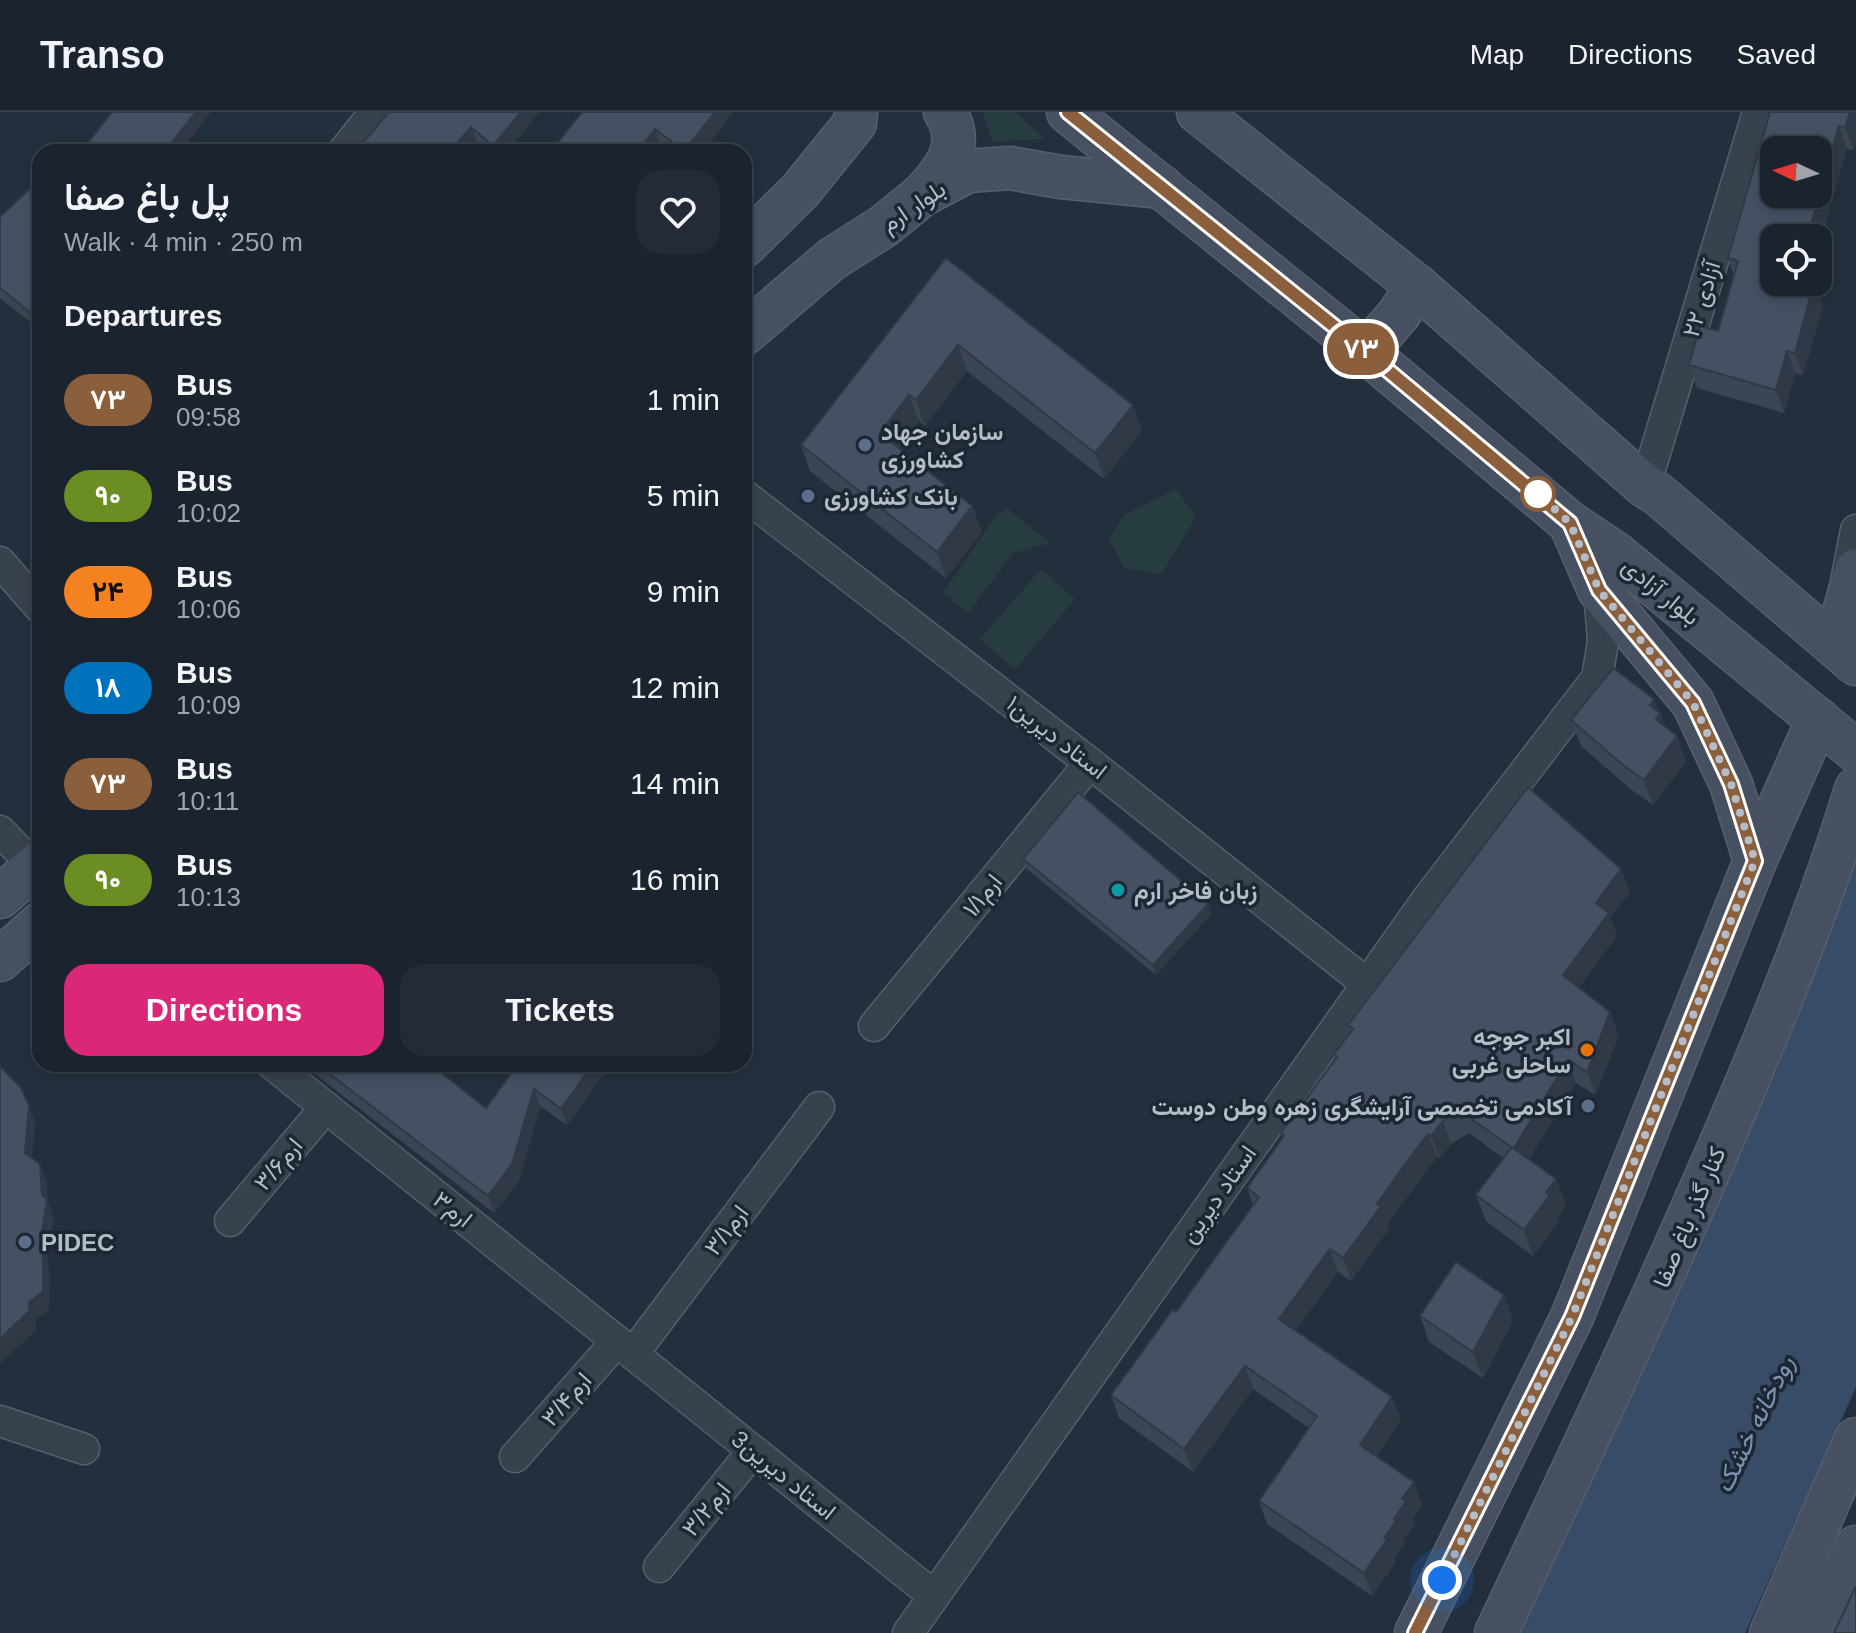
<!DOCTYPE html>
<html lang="en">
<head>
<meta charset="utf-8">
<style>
  :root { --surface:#1b232e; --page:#242b36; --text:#f1f3f6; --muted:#a0a4aa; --line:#39404a; --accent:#db2777 }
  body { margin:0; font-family:Arial,Vazirmatn,sans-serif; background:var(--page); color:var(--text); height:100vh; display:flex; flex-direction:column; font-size:30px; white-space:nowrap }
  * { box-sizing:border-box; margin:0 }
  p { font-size:26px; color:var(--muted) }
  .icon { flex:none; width:44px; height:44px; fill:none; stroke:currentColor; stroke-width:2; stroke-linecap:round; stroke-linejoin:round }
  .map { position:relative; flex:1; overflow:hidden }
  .details { position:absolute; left:32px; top:32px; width:720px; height:928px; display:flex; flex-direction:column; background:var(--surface); border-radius:24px; box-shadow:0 4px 12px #0003,0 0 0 2px var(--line) }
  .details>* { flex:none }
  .badge { padding:0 16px; border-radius:26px; font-size:28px; line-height:52px }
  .needle { width:52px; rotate:274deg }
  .fabs { position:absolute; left:1760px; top:24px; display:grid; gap:16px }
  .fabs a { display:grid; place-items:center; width:72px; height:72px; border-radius:16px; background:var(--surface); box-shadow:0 4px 12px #0003,0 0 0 2px var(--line); font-size:40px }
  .you { position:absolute; width:40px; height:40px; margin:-20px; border:6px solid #fff; border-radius:50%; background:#1a73e8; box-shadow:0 0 0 12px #1a73e833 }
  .map>.badge { position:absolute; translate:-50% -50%; box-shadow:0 0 0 4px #fff }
  h2 { padding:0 32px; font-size:30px; line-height:72px }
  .round { display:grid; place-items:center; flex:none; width:84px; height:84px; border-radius:24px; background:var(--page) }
  .head { display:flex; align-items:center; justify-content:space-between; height:136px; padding:0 32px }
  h1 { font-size:38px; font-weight:600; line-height:60px }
  .button { display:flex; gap:16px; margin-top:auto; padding:16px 32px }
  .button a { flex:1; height:92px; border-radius:24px; background:var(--accent); color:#fff; font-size:32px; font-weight:600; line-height:92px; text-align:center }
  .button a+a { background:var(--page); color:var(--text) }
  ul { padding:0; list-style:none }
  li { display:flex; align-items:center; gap:24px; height:96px; padding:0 32px }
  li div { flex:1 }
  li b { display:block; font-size:30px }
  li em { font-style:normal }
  li .badge { min-width:88px; font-weight:700; text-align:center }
  header { display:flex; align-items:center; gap:48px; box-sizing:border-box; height:112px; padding:0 40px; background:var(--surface); border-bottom:2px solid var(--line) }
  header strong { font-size:38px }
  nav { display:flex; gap:44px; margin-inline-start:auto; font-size:28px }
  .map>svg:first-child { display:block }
</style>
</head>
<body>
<header>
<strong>Transo</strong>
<nav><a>Map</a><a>Directions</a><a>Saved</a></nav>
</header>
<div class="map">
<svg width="1856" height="1521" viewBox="0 0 1856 1521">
  <rect width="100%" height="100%" fill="#242f3e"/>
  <!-- green -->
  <g fill="#263c3f">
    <polygon points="983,0 1015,0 1045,27 992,30"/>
    <polygon points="1176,377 1196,405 1161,463 1124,456 1109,427 1124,403"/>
    <polygon points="1007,396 1051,431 1013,441 968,501 943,481 996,403"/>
    <polygon points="1041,457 1075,487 1015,558 980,527"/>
  </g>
  <!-- water -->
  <polygon fill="#394c67" points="1856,739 1856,1275 1745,1521 1517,1521 1778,955"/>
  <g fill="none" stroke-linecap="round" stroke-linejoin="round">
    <!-- street casing -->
    <g stroke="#565f6c" stroke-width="33">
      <g id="street">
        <polyline points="343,40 375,0"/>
        <polyline points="1645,374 1758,0"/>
        <polyline points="744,383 1090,651 1367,872"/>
        <polyline points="0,450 40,496"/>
        <polyline points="1845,475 1856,418"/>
        <polyline points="0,719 35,755"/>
        <polyline points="874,914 1090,651"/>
        <polyline points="272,952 934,1484"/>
        <polyline points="230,1109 326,995"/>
        <polyline points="633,1242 819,995"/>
        <polyline points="0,1309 84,1337"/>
        <polyline points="515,1345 617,1229"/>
        <polyline points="659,1455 753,1339"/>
        <polyline points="908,1521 1428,786 1597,566 1603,530 1599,478"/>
      </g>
    </g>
    <!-- secondary casing -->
    <g stroke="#565f6c" stroke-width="45">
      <g id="secondary">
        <polyline points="1068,0 1366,240 1570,411 1615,441 1856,639"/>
        <polyline points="1198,0 1417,174 1645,374 1659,383 1856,552"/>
        <path d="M923,82c22,-24 43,-50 22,-82"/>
        <polyline points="744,134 800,79 855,11 856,0"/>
        <polyline points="744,222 832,147 884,114 922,83 968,59 1010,56 1061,65 1162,75"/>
        <polyline points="1366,240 1399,202 1417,174"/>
        <polyline points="1570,411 1599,478 1693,591 1731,672 1755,749"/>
        <polyline points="1835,532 1856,458"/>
        <polyline points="0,785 40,750"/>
        <polyline points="0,848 40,812"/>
        <polyline points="1416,1521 1572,1205 1755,749 1818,607"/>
        <path d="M1496,1521c78,-165 156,-330 228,-497 49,-114 96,-229 132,-347"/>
        <polyline points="1771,1521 1856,1327"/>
        <polyline points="1806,1521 1827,1493 1856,1435"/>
      </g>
    </g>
    <!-- street -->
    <use href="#street" stroke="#38414e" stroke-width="30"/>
    <!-- secondary -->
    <use href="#secondary" stroke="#465061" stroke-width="42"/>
  </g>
  <!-- wall -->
  <g fill="#3b4654">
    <polygon points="388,0 539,0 507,40 487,40 477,31"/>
    <polygon points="733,0 702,40 671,40 661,33 656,40 554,40 553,37"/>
    <polygon points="1770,0 1856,0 1856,30 1854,38 1847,37 1774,126 1823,194 1803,263 1795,261 1784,301 1697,276 1689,253 1718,219 1734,164 1728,146"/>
    <polygon points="40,67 40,218 0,186 0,105"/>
    <polygon points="946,146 1142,318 1104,367 967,259 925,314 919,309 898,336 972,394 982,420 946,466 810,359 801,333"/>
    <polygon points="1658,600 1660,601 1665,615 1677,624 1686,650 1653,693 1633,679 1581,634 1571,608"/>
    <polygon points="1023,747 1208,792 1211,802 1156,863 1027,757"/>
    <polygon points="1630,780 1610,805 1617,824 1579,875 1619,923 1595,983 1576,971 1529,1047 1556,1067 1566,1093 1558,1104 1559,1109 1533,1144 1486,1109 1476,1083 1503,1046 1469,1021 1451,1032 1440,1047 1437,1045 1387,1112 1389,1117 1351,1169 1338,1160 1296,1218 1401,1307 1376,1345 1422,1393 1413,1406 1415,1412 1403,1428 1405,1432 1394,1447 1396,1450 1372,1484 1267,1412 1259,1389 1309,1316 1253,1277 1193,1360 1119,1306 1111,1283 1176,1200 1253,1093 1247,1076 1283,1026 1281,1021 1336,946 1334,942 1350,921 1348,913"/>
    <polygon points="302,952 430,952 486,996 518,952 611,952 567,1013 540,994 519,1069 494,1101"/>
    <polygon points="1504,1183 1513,1209 1483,1266 1429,1230 1420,1204"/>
  </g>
  <!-- shaded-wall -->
  <g fill="#303945">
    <polygon points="196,0 211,0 180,40 173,29"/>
    <polygon points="521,0 539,0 507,40 496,40 493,34"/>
    <polygon points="715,0 733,0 702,40 685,40"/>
    <polygon points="1850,0 1856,0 1856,30 1854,38 1845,16"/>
    <polygon points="1839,14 1847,37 1818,140 1818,126 1807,126"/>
    <polygon points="471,15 477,31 469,40 450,40"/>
    <polygon points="655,17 661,33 656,40 637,40"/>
    <polygon points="1814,171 1823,194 1803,263 1795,241"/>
    <polygon points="958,233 967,259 925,314 916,288"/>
    <polygon points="1787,239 1795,261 1784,301 1776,278"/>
    <polygon points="909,283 919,309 889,347 880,321"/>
    <polygon points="1133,293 1142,318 1104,367 1095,341"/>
    <polygon points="972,394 982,420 946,466 937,440"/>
    <polygon points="1654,587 1670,627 1665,633 1650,593"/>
    <polygon points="1677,624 1686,650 1653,693 1644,668"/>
    <polygon points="1621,757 1630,780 1610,805 1617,824 1571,886 1563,863 1596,791"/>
    <polygon points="1208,792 1211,802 1156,863 1153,853"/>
    <polygon points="1610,900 1619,923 1595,983 1587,960"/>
    <polygon points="1568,948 1576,971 1521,1060 1513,1037"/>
    <polygon points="593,952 611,952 567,1013 561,997"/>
    <polygon points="534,977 540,994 519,1069 494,1101 488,1084"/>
    <polygon points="29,993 35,1011 31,1060 25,1041"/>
    <polygon points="1443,1009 1451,1032 1440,1047 1431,1024"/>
    <polygon points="1428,1022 1437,1045 1387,1112 1389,1117 1351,1169 1343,1146 1377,1092"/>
    <polygon points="40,1052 47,1070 48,1090 54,1107 47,1152 50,1160 49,1199 36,1208 36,1218 0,1252 0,1227 40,1136 42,1083"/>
    <polygon points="1556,1067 1566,1093 1558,1104 1559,1109 1533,1144 1524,1118 1546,1081"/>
    <polygon points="1330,1137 1338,1160 1288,1230 1279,1207"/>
    <polygon points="1504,1183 1513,1209 1483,1266 1473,1240"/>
    <polygon points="1245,1254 1253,1277 1193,1360 1184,1337"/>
    <polygon points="1392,1285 1401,1307 1368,1356 1360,1333"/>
    <polygon points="1414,1370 1422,1393 1413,1406 1415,1412 1403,1428 1405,1432 1394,1447 1396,1450 1372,1484 1364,1461 1385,1425 1402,1387"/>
  </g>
  <!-- building -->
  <g fill="#455162" stroke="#303945" stroke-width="2" fill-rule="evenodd">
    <polygon points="112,0 196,0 173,29 183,37 180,40 81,40"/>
    <polygon points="389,0 521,0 493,34 471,15 450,40 355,40"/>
    <polygon points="582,0 715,0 684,39 655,17 637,40 556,40 553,37"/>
    <path d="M1770,0h80l-5,16 -6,-2 -32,112h-33v44h36l4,1 -19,70 -8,-2 -11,39 -87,-25 11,-39 18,5 20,-70 -10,-3zM1774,38h44v44h-44z"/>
    <polygon points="40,67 40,202 37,206 0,176 0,105"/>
    <polygon points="946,146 1133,293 1095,341 958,233 916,288 909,283 880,321 972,394 937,440 801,333"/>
    <polygon points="1613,556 1654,587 1650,593 1660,601 1656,607 1677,624 1644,668 1623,653 1571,608"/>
    <polygon points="1528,675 1621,757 1596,791 1609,801 1563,863 1610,900 1587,960 1568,948 1514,1036 1511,1035 1460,999 1443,1009 1431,1024 1428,1022 1414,1040 1377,1092 1381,1094 1343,1146 1330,1137 1279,1207 1392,1285 1360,1333 1414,1370 1402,1387 1406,1389 1394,1407 1396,1409 1385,1425 1387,1427 1364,1461 1259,1389 1317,1304 1245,1254 1184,1337 1111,1283 1173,1197 1176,1200 1259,1085 1247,1076 1284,1024 1281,1021 1337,945 1334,942 1353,917 1348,913"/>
    <polygon points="1078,680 1208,792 1153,853 1023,747"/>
    <polygon points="317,952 430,952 486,996 518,952 593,952 561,997 534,977 512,1052 488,1084"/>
    <polygon points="0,954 21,976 29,993 25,1041 40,1052 42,1083 47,1088 40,1136 43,1142 43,1180 29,1190 29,1199 0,1227"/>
    <polygon points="1512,1035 1556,1067 1546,1081 1550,1083 1524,1118 1476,1083"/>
    <polygon points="1456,1150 1504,1183 1473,1240 1420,1204"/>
    <polygon points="1856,1474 1856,1521 1834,1521"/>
  </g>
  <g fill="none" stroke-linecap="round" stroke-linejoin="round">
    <!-- line casing -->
    <g stroke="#fff" stroke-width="18">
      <polyline id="line" points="1068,0 1366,240 1570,411 1599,478 1693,591 1731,672 1755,749 1572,1205 1415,1521"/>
    </g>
    <!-- line -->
    <use href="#line" stroke="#8b5e3c" stroke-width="12"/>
    <!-- walk -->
    <polyline stroke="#b4bcc9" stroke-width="8" stroke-dasharray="0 14.4" points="1442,1468 1572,1205 1755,749 1731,672 1693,591 1599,478 1570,411 1538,382"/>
  </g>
  <!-- markers -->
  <g fill="#5c6f8a" stroke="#1d2633" stroke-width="3">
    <circle cx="865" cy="333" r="8"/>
    <circle cx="808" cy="384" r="8"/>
    <circle cx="1588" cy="994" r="8"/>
    <circle cx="25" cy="1130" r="8"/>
  </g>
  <circle fill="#fff" stroke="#8b5e3c" stroke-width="4" cx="1538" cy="382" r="16"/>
  <circle fill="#0f9aa8" stroke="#1d2633" stroke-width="3" cx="1118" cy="778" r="8"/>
  <circle fill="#e8710a" stroke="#1d2633" stroke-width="3" cx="1587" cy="938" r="8"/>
  <g text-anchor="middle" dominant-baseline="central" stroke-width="7" stroke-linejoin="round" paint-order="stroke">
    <!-- street labels -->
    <g font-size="24" fill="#b4bcc9" stroke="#1d2633">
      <text transform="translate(913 94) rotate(-34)">بلوار ارم</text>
      <text transform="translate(1701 187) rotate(-73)">آزادی ۲۲</text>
      <text transform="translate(1661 479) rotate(39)">بلوار آزادی</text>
      <text transform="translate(1057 625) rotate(38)">استاد دیرین۱</text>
      <text transform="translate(982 783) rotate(-51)">۱/۱ارم</text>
      <text transform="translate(278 1052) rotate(-50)">۳/۶ارم</text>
      <text transform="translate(1218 1082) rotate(-55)">استاد دیرین</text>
      <text transform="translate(453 1097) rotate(39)">ارم۳</text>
      <text transform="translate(1689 1105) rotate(-67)">کنار گذر باغ صفا</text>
      <text transform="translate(726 1118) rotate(-53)">۳/۱ارم</text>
      <text transform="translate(566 1287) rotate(-49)">۳/۴ارم</text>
      <text transform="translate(784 1363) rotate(39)">3استاد دیرین</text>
      <text transform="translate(706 1397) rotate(-51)">۳/۲ارم</text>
    </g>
    <!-- poi labels -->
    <g font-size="24" font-weight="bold" fill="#b4bcc9" stroke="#1d2633" text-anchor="start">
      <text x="881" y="319">سازمان جهاد<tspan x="881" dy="28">کشاورزی</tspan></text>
      <text x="824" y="384">بانک کشاورزی</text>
      <text x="1134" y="778">زبان فاخر ارم</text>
      <text x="1571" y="924" text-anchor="end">اکبر جوجه<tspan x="1571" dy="28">ساحلی غربی</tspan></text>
      <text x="1572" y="994" text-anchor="end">آکادمی تخصصی آرایشگری زهره وطن دوست</text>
      <text x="41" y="1130">PIDEC</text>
    </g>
    <!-- water labels -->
    <g font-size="26" font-style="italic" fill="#7c92b1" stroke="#1d2633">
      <text transform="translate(1754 1312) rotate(-64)">رودخانه خشک</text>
    </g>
  </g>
</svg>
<div class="fabs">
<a><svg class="needle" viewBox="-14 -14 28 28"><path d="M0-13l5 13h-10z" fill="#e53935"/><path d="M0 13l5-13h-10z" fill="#a0a4aa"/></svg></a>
<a><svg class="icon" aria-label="locate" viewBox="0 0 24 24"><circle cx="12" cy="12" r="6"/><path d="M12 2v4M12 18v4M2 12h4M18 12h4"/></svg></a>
</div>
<div class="you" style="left:1442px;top:1468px"></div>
<b class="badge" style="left:1361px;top:237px;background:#8b5e3c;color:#fff">۷۳</b>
<section class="details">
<div class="head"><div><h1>پل باغ صفا</h1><p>Walk · 4 min · 250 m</p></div><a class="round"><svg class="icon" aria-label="heart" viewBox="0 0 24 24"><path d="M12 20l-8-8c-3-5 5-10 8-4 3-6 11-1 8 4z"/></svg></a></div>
<h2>Departures</h2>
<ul>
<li><span class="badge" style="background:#8b5e3c;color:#fff">۷۳</span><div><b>Bus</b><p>09:58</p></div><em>1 min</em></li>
<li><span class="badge" style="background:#6b8e23;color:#fff">۹۰</span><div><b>Bus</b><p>10:02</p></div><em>5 min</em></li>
<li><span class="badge" style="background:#f58220;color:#111">۲۴</span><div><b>Bus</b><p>10:06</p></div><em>9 min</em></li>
<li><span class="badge" style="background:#0072bc;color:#fff">۱۸</span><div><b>Bus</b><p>10:09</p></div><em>12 min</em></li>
<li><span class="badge" style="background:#8b5e3c;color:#fff">۷۳</span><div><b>Bus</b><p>10:11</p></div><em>14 min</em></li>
<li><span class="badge" style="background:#6b8e23;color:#fff">۹۰</span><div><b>Bus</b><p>10:13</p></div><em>16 min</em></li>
</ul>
<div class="button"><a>Directions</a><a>Tickets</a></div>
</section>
</div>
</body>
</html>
